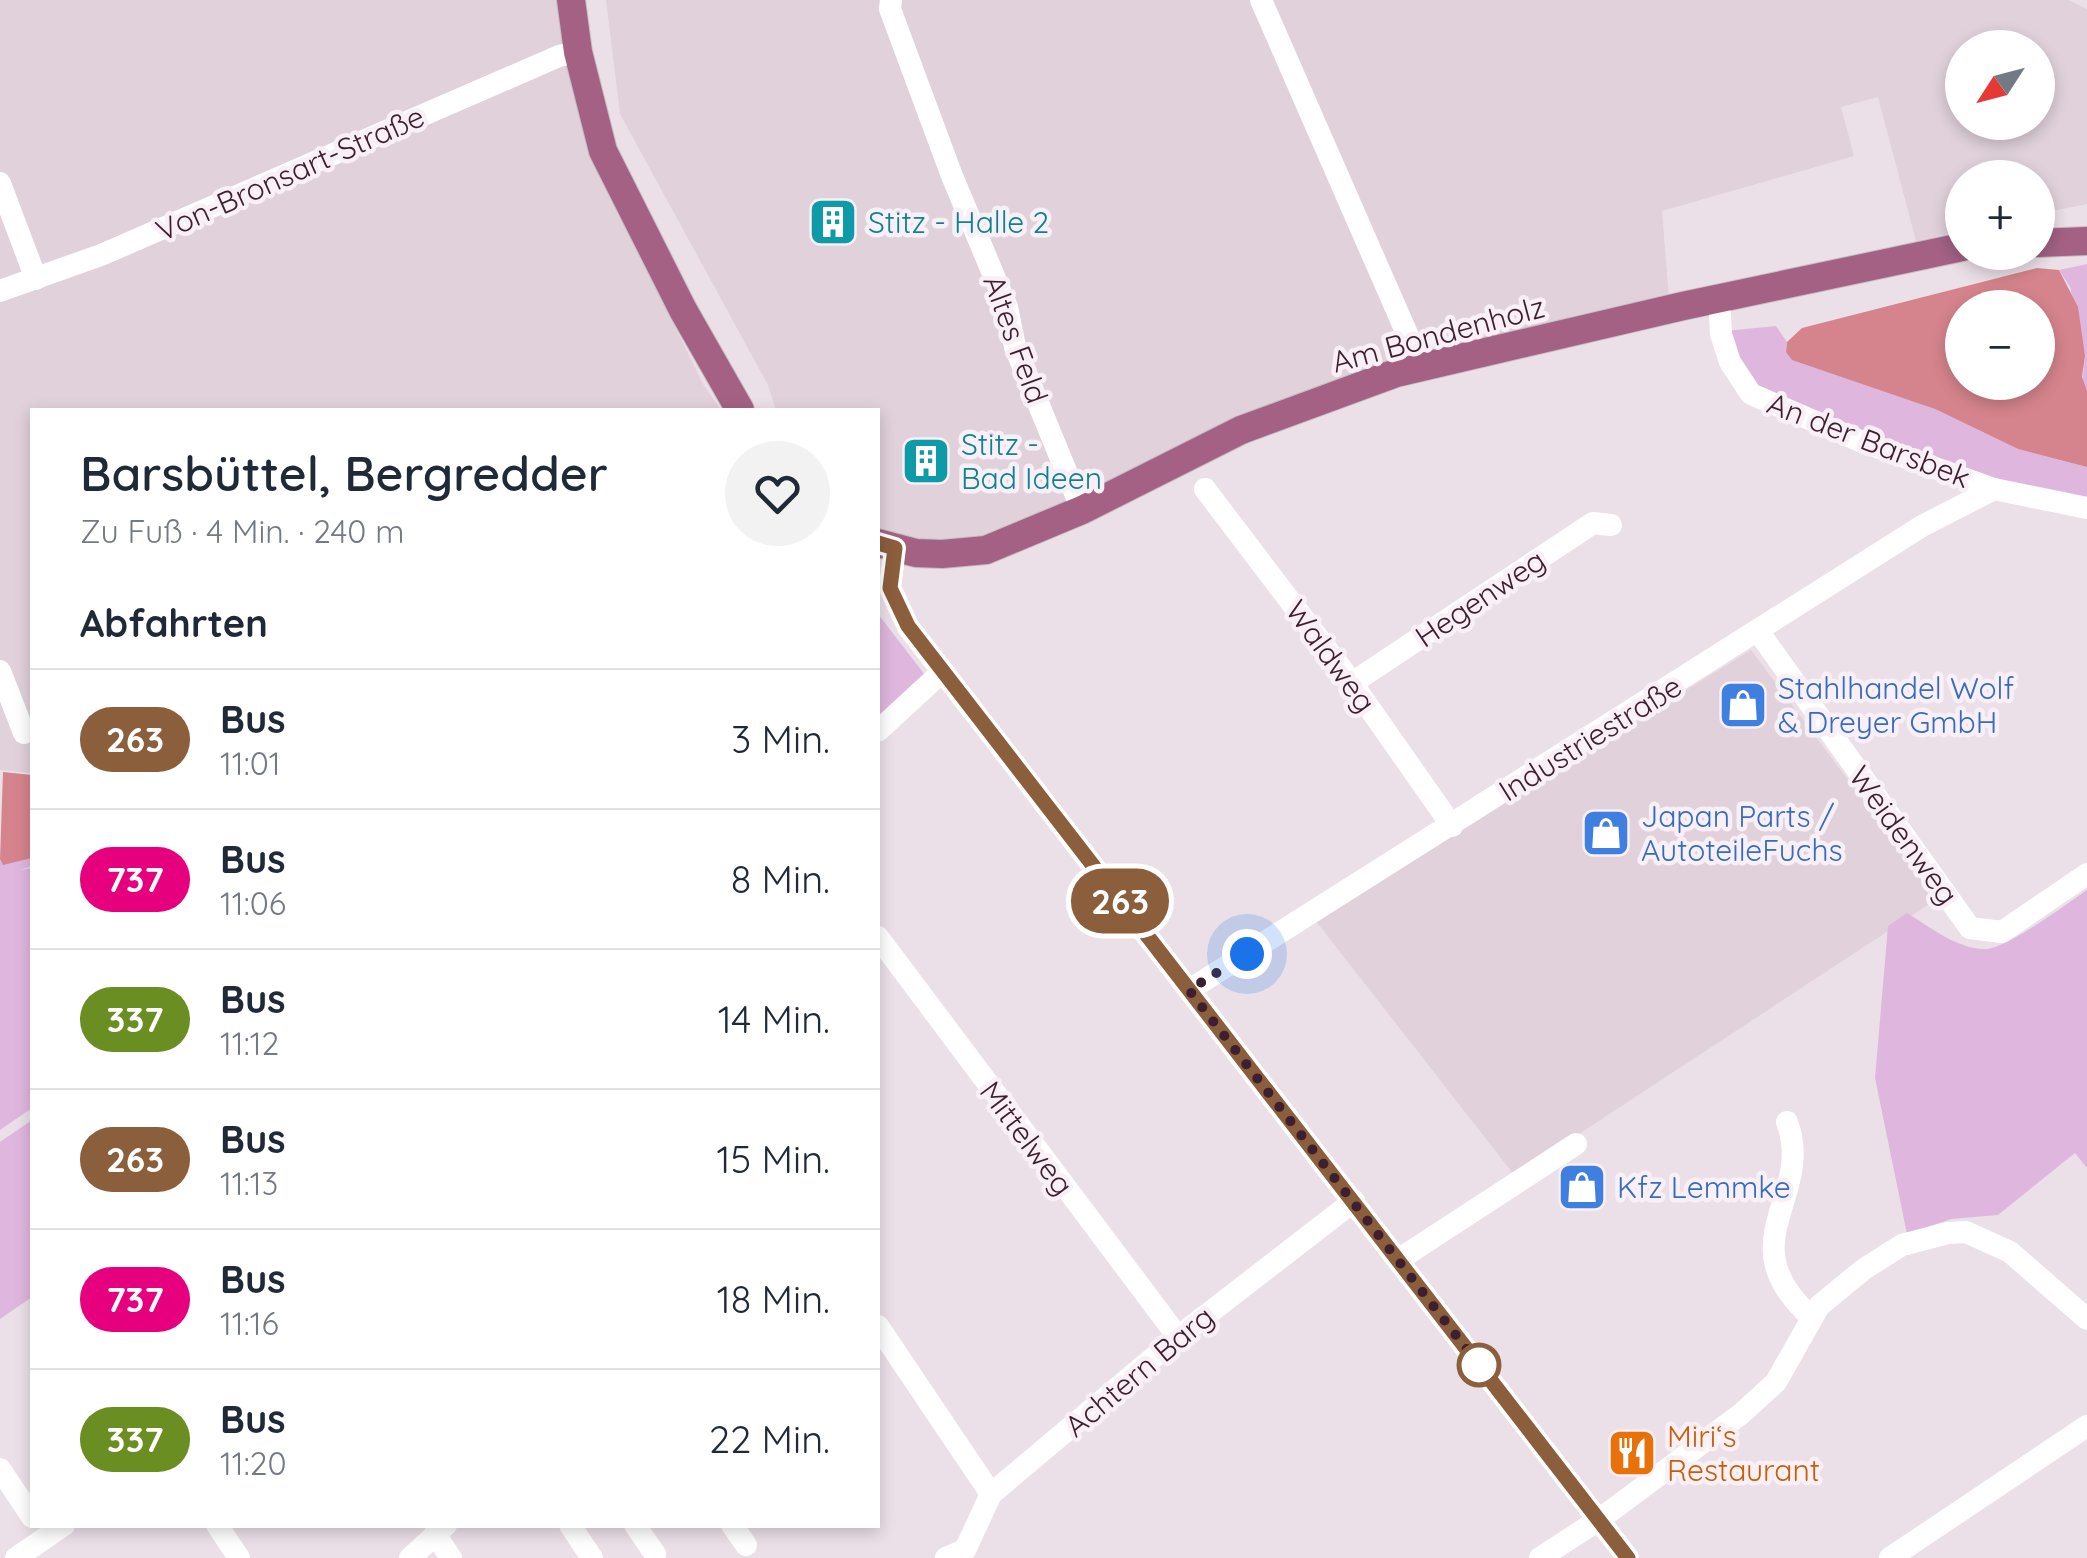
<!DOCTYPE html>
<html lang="de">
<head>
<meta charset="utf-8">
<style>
  :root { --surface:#fff; --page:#f2f2f3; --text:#1f2937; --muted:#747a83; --line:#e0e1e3 }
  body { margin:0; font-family:Quicksand,sans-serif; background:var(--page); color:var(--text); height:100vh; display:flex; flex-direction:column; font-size:38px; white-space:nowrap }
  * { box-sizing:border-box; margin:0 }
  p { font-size:32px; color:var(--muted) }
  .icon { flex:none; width:55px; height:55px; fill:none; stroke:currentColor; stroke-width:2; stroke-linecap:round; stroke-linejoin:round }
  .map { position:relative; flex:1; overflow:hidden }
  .side { position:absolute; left:30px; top:408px; width:850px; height:1120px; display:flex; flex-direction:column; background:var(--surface); border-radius:0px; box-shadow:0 5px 15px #0003 }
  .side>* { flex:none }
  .badge { padding:0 20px; border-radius:32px; font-size:35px; line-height:65px }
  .needle { width:65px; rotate:234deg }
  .controls { position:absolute; left:1945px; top:30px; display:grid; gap:20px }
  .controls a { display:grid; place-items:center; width:110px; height:110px; border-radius:50%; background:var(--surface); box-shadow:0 5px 15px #0003; font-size:50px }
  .you { position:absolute; width:50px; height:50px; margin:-25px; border:8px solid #fff; border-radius:50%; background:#1a73e8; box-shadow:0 0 0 15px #1a73e833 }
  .map>.badge { position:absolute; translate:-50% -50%; box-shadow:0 0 0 5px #fff }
  h2 { padding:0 50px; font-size:38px; line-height:90px }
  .round { display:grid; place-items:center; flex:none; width:105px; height:105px; border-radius:52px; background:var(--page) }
  .headline { display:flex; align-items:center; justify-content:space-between; height:170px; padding:0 50px }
  h1 { font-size:48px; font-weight:600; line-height:75px }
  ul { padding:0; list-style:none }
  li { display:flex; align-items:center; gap:30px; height:140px; padding:0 50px; border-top:2px solid var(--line) }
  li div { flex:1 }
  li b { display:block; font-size:38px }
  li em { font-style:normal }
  li .badge { min-width:110px; font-weight:700; text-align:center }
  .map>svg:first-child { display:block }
</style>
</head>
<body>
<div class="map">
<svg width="2087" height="1558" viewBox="0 0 2087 1558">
  <rect width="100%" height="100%" fill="#ece0e8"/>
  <!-- built -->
  <g fill="#e0d1db" fill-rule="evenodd">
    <polygon points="0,0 560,0 591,154 703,384 721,410 32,410 32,773 0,770"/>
    <path d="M606,0h1462l19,9v195l-49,10v-36h-76v53l-46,10 -38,-144 -37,10 13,49 -192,55 7,88 -278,67 -385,171 -55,8 -37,-7 -36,-11v-117h-102l-8,-25 -148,-271zM1962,48h76v74h-76z"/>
    <polygon points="1751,650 1937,899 1515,1176 1315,920"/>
  </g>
  <!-- green -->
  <g fill="#dfb7de">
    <polygon points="2087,264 2087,391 2082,385 2085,356 2070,287 2059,270"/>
    <polygon points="1776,326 1787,342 1786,352 1935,409 2018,449 2087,467 2087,502 1972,472 1752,388 1725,331"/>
    <polygon points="878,614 925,675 878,718"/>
    <polygon points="32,858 32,866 20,870 32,868 32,1108 0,1130 0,859 4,864"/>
    <path d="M2087,890v278l-12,-15 -77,62 -47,4 -44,15 -32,-156 13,-152 19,-13c23,14 50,36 78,36 20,1 83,-46 102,-59z"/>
    <polygon points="32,1120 32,1297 0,1319 0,1142"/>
  </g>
  <!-- water -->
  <g fill="#d5848d" fill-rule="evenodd">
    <path d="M2037,268l22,2 19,37 7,49 -3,21 5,14v76l-69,-18 -83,-40 -143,-49 -6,-8 1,-10 15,-14zM1962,308h76v74h-76z"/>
    <polygon points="3,772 32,775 32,858 3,865 0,859"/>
  </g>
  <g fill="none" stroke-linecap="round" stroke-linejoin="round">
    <!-- major casing -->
    <g stroke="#c5bcc1" stroke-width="30">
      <g id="major">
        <polyline points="571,0 578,52 603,151 683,310 740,410"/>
        <polyline points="2038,243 2087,241"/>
        <polyline points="878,543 916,553 942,554 986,550 1082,510 1241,430 1396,373 1683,306 1962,247"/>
      </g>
    </g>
    <!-- minor -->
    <g stroke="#fff" stroke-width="22">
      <polyline points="891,0 890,9 952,176 1007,307 1015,347 1082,510"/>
      <polyline points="1261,0 1422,368"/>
      <polyline points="0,183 36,279"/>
      <polyline points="0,291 101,255 559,56 578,52"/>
      <polyline points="1719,299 1721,334 1730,362 1751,394 1860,441 1994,489 2087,508"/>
      <polyline points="1205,489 1347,676 1452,826"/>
      <polyline points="895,549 890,587 908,627 1628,1558"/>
      <polyline points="1758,631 1970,928 2002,932 2087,874"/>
      <polyline points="0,671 24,733"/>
      <polyline points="1352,683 1593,523 1611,525"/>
      <polyline points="878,731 943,671"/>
      <polyline points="878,937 1178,1337"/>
      <polyline points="1189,990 1922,526 1994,489"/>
      <path d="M1787,1122c28,76 -60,119 24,195"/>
      <polyline points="1398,1260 1576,1144"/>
      <polyline points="878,1326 991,1494"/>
      <polyline points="0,1469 32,1517"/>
      <polyline points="217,1525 239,1558"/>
      <polyline points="570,1525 592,1558"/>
      <polyline points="635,1525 655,1554"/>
      <polyline points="732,1525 746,1545"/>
      <polyline points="435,1534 451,1558"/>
      <polyline points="16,1558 64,1525"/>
      <polyline points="410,1558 446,1525"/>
      <polyline points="946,1558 965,1550 991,1494 1178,1337 1354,1201"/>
      <polyline points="1540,1558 1600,1519 1741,1414 1776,1382 1819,1306 1864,1269 1902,1245 1948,1233 1966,1232 2010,1252 2087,1319"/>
      <polyline points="1890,1558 2087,1426"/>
    </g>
    <!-- major -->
    <use href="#major" stroke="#a46184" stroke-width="28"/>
  </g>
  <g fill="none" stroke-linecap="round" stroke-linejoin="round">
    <!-- line casing -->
    <g stroke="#fff" stroke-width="22">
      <polyline id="line" points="878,543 895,548 890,588 908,626 1628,1558"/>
    </g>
    <!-- line -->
    <use href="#line" stroke="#8b5e3c" stroke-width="15"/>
    <!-- walk -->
    <polyline stroke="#3d1f2f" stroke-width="10" stroke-dasharray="0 18" points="1247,954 1189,990 1479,1365"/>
  </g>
  <!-- icons -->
  <defs>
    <g id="building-square" transform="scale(2.5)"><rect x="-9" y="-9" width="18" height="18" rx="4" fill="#0f9aa8" stroke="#f8f0f6"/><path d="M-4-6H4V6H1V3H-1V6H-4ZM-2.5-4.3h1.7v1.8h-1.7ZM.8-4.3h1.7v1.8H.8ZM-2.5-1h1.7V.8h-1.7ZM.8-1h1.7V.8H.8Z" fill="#fff"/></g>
    <g id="shop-square" transform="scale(2.5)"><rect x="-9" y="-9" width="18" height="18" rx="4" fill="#3f7fe0" stroke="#f8f0f6"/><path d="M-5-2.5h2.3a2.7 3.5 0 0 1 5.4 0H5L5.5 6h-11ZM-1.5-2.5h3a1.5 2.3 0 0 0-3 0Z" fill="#fff"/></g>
    <g id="restaurant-square" transform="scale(2.5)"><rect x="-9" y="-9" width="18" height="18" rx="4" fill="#e8710a" stroke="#f8f0f6"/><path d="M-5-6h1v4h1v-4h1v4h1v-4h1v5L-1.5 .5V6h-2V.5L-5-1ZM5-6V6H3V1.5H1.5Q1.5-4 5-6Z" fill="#fff"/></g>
  </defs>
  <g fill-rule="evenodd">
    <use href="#building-square" x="833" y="222"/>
    <use href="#building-square" x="926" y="461"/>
    <use href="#shop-square" x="1743" y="705"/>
    <use href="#shop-square" x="1606" y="833"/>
    <use href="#shop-square" x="1582" y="1187"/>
    <use href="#restaurant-square" x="1632" y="1453"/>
  </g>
  <!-- markers -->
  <circle fill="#fff" stroke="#8b5e3c" stroke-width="5" cx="1479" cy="1365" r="20"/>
  <g text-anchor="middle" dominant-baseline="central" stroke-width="9" stroke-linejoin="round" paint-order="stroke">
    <!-- street labels -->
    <g font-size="30" fill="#3d1f2f" stroke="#f8f0f6">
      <text transform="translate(290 173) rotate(-24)">Von-Bronsart-Straße</text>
      <text transform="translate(1438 334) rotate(-15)">Am Bondenholz</text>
      <text transform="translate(1016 339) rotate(70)">Altes Feld</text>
      <text transform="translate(1869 440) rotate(21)">An der Barsbek</text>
      <text transform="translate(1480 598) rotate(-34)">Hegenweg</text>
      <text transform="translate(1331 656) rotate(54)">Waldweg</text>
      <text transform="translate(1590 738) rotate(-32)">Industriestraße</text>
      <text transform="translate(1904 835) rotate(54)">Weidenweg</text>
      <text transform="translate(1027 1138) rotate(53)">Mittelweg</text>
      <text transform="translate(1139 1371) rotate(-40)">Achtern Barg</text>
    </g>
    <!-- culture labels -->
    <g font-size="30" fill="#0d838f" stroke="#f8f0f6" text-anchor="start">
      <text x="868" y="222">Stitz - Halle 2</text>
      <text x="961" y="444">Stitz -<tspan x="961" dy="34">Bad Ideen</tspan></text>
    </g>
    <!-- shop labels -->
    <g font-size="30" fill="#366cbe" stroke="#f8f0f6" text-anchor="start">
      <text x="1778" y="688">Stahlhandel Wolf<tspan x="1778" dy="34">&amp; Dreyer GmbH</tspan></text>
      <text x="1641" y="816">Japan Parts /<tspan x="1641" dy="34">AutoteileFuchs</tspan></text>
      <text x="1617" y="1187">Kfz Lemmke</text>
    </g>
    <!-- food labels -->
    <g font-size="30" fill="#c56008" stroke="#f8f0f6" text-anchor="start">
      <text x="1667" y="1436">Miri‘s<tspan x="1667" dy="34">Restaurant</tspan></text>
    </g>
  </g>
</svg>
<div class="controls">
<a><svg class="needle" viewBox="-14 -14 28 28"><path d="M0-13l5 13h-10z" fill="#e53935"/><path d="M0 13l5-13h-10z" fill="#747a83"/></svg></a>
<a>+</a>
<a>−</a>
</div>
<div class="you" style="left:1247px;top:954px"></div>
<b class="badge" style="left:1120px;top:901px;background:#8b5e3c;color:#fff">263</b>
<section class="side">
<div class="headline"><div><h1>Barsbüttel, Bergredder</h1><p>Zu Fuß · 4 Min. · 240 m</p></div><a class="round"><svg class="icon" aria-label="heart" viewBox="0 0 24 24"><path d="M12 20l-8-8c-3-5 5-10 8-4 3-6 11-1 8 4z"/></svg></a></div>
<h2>Abfahrten</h2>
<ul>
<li><span class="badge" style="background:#8b5e3c;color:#fff">263</span><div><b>Bus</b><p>11:01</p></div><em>3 Min.</em></li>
<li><span class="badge" style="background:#e6007e;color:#fff">737</span><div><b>Bus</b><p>11:06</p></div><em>8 Min.</em></li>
<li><span class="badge" style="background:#6b8e23;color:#fff">337</span><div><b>Bus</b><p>11:12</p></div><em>14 Min.</em></li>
<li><span class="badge" style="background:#8b5e3c;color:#fff">263</span><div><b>Bus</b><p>11:13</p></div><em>15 Min.</em></li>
<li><span class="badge" style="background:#e6007e;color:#fff">737</span><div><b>Bus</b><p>11:16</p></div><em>18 Min.</em></li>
<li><span class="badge" style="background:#6b8e23;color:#fff">337</span><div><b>Bus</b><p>11:20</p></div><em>22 Min.</em></li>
</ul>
</section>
</div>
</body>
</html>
